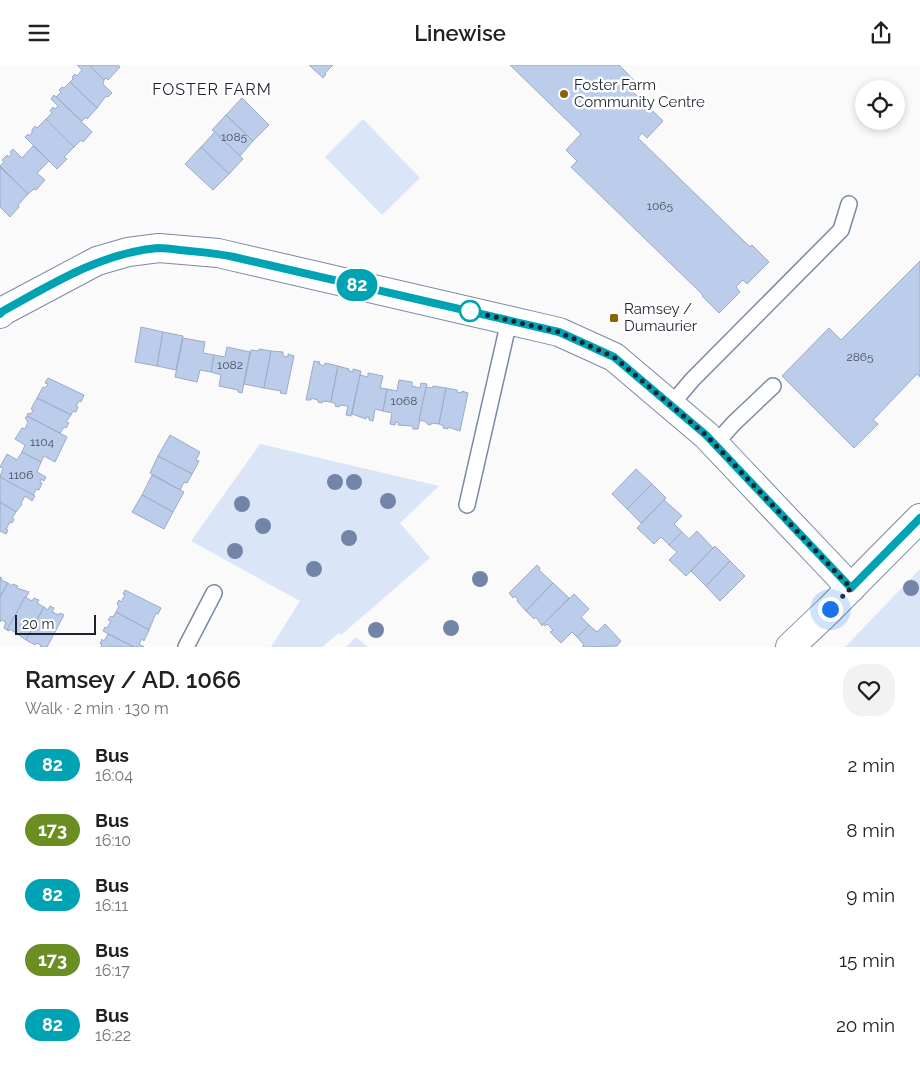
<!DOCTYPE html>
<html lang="en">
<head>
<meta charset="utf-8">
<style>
  :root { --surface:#fff; --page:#f2f2f2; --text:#202124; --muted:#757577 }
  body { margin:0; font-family:Raleway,sans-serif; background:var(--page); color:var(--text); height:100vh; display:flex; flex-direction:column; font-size:19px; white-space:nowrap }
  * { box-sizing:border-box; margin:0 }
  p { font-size:16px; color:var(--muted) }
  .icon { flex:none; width:28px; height:28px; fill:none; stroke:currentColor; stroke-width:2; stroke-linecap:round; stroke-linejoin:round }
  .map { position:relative; height:582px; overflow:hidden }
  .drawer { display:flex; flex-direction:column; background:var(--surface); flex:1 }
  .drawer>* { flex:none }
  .badge { padding:0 10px; border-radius:16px; font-size:18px; line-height:32px }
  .tools { position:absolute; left:855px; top:15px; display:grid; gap:10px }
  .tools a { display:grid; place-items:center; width:50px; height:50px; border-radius:50%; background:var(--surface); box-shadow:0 2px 8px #0003; font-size:25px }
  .scale { position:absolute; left:15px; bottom:12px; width:81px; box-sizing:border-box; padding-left:5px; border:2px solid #1e242f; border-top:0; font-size:14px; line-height:18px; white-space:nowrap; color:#1e242f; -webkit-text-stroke:4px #fff; paint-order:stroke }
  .you { position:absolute; width:25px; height:25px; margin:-12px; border:4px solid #fff; border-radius:50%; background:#1a73e8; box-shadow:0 0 0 8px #1a73e833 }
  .map>.badge { position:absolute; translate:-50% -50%; box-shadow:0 0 0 2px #fff }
  .round { display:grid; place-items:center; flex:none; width:52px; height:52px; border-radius:20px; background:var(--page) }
  .head { display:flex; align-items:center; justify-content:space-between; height:85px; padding:0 25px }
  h1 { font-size:24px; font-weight:600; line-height:38px }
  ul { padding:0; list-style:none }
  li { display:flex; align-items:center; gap:15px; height:65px; padding:0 25px }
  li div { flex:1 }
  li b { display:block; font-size:19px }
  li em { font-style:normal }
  li .badge { min-width:55px; font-weight:700; text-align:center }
  header { display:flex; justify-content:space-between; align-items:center; height:65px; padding:0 25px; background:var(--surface); font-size:22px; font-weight:600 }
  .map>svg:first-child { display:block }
</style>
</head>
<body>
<header><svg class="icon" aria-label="menu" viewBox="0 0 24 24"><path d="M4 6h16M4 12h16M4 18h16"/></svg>Linewise<svg class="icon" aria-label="share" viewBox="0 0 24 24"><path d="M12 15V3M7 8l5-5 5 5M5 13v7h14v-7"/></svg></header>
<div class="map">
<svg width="920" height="582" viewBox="0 0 920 582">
  <rect width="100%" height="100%" fill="#fafafa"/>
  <!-- green -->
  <g fill="#dae5f8">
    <polygon points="363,54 420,113 382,150 325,92"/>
    <polygon points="260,379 439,421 400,458 430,493 341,570 339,568 322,582 271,582 300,536 191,476"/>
    <polygon points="920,504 920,582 845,582"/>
    <polygon points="356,572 368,582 346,582"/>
  </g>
  <!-- building -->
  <g fill="#bbcdea" stroke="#9aabc7">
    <polygon points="77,0 89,0 104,15 103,19 112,28 108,32 106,31 97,43 70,17 73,14 72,12 75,9 77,11 82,5"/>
    <polygon points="89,0 118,0 120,2 108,15 106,13 104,15"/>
    <polygon points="309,0 333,0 325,8 326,9 323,13"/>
    <polygon points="510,0 619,0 637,18 631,25 663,56 647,73 642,68 638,73 750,182 752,180 769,197 747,219 743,215 736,222 740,227 719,248 702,231 703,230 571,102 577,96 566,85 581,69"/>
    <polygon points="70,17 97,43 87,54 86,52 82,56 56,32 61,27 59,25 62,22 64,23"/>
    <polygon points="54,30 92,67 83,77 81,75 74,82 46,54 52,48 50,46 53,42 55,44 58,41 51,34"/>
    <polygon points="242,33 269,60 253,76 226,50"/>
    <polygon points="226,50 253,76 240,91 212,65"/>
    <polygon points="46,54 74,82 64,92 67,94 57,104 25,72 28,69 29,71 32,68 32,65 35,61 37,63"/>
    <polygon points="215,67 243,94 229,109 201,82"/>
    <polygon points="33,81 49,96 37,108 45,115 36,125 34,124 28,129 0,101 4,97 2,95 7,90 8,92 12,89 10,87 13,84 22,93"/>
    <polygon points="201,82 229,109 213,125 185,99"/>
    <polygon points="0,102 28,129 18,140 19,142 10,152 0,142"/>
    <polygon points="920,196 920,312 917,309 873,355 878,359 854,383 782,311 829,263 841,275"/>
    <polygon points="141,262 163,267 157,301 135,297"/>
    <polygon points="163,267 183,271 176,305 157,301"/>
    <polygon points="183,273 205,277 203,288 214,290 211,307 200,305 197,317 175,312"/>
    <polygon points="227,282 250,287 242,328 238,327 238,325 219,321 221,310 211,307 214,290 225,292"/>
    <polygon points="259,284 271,286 264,323 244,319 251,285 259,286"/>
    <polygon points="271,286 283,287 283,291 288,292 288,289 294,291 286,329 280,328 281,326 264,323"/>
    <polygon points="314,296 320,297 319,299 324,301 325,298 338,301 331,337 323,336 322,338 318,337 318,335 311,333 311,335 306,335"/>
    <polygon points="338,301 349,304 349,306 353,307 353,304 361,306 351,351 346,350 348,341 340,340 339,342 335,341 336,339 331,337"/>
    <polygon points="368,308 383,311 380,323 387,324 383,346 375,344 373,356 369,355 369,352 366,352 366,354 352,349 360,310 368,312"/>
    <polygon points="48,313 84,330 81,337 79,336 76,341 78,342 76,347 73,346 71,350 37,333 43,322 45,323 48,319 45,318"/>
    <polygon points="399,315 412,317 412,321 420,323 421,318 427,319 418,364 413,364 413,361 398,360 399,358 396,357 395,360 390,359 392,348 383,346 387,324 397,326"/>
    <polygon points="433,321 446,323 439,359 431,358 431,360 427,359 427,357 419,355 426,322 432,323"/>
    <polygon points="446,323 457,325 457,327 462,328 462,326 468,328 460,366 448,362 448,364 443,363 444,361 439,359"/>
    <polygon points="37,333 71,350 66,357 69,358 66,363 64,362 60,368 27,351 28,348 31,349 33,345 31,344"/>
    <polygon points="27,351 67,372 55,397 44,391 41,397 22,387 25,380 15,374 22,363 25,364 28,357 25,353"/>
    <polygon points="170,370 200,387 196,395 199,396 192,409 158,391"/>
    <polygon points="22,387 41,397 37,407 46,412 44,416 41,414 40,418 42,418 39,425 36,424 33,431 0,412 3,403 0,402 7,389 17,395"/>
    <polygon points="158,391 192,409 187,418 184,417 180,425 150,408"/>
    <polygon points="636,404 652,419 627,444 612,429"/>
    <polygon points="152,410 184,427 173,447 142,430"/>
    <polygon points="0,412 35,431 32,436 25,431 21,438 22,439 16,447 0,437"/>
    <polygon points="652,419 666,433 641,458 627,444"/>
    <polygon points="142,430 173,447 164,464 132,447"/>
    <polygon points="664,435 682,451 674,459 682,467 669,480 661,472 654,479 637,463"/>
    <polygon points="0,437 16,447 12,453 14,454 12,458 10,457 6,464 8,465 6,469 0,466"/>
    <polygon points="697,466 713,483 686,511 669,495 677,487 669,480 682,467 689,474"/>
    <polygon points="715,481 730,496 706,521 691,506"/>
    <polygon points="730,496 745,511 720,536 706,521"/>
    <polygon points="537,500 540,503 539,505 553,518 526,546 517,536 518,535 515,531 513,533 509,528"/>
    <polygon points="0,512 2,513 1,515 8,518 0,532"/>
    <polygon points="8,518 12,521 13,519 18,521 17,523 29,527 7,565 4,563 6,557 1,555 0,557 0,532"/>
    <polygon points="553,518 569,533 542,561 536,552 534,554 526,546"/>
    <polygon points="125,525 161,543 158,549 156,548 149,565 116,547 119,541 117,539 119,535 121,537 125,530 123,529"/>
    <polygon points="574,529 589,544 581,552 589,560 577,572 572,567 561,578 550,567 553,565 547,559 545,561 543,559"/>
    <polygon points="25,532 32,536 34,533 39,535 37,538 44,542 26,575 10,564 9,566 7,565"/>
    <polygon points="50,541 54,543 52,547 59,550 60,548 64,550 47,582 40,582 41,580 36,578 35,580 26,575 44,542 48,545"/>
    <polygon points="116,547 149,565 144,576 142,574 139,579 144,582 134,582 103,566 105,562 107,563 111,556 108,555 111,551 113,552"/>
    <polygon points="605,559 621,576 617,581 582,582 584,580 577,572 589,560 597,567"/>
    <polygon points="108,569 134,582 101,582 102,579 100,579 102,574 104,576"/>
  </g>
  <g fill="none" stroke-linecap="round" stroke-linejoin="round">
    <!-- lane casing -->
    <g stroke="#7889a4" stroke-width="18">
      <g id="lane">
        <polyline points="671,340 692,315 841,165 849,139"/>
        <polyline points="715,379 734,358 773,321"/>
        <polyline points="467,440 509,256"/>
        <polyline points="186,582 214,528"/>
      </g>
    </g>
    <!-- street casing -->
    <g stroke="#7889a4" stroke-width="30">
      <polyline id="street" points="0,249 3,246 97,196 128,187 159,183 218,188 559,267 614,292 706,370 851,523"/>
    </g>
    <!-- secondary casing -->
    <g stroke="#7889a4" stroke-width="30">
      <polyline id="secondary" points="790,582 830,544 920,453"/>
    </g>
    <!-- lane -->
    <use href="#lane" stroke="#fff" stroke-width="15"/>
    <!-- street -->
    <use href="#street" stroke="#fff" stroke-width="28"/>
    <!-- secondary -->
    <use href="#secondary" stroke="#fff" stroke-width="28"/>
  </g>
  <!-- trees -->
  <g fill="#7285a8">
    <circle cx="335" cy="417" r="8"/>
    <circle cx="354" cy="417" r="8"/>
    <circle cx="388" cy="436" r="8"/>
    <circle cx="242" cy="439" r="8"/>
    <circle cx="263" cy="461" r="8"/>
    <circle cx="349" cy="473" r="8"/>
    <circle cx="235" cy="486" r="8"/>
    <circle cx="314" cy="504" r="8"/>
    <circle cx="480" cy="514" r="8"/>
    <circle cx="911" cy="523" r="8"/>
    <circle cx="451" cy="563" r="8"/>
    <circle cx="376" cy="565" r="8"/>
  </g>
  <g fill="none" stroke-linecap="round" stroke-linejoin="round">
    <!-- line casing -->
    <g stroke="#fff" stroke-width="11">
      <path id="line" d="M0,249l3,-3c49,-27 98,-58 155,-63 7,0 15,1 22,2 18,2 36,3 54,7l325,75 55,25 92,78 145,153 69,-70"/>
    </g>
    <!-- line -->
    <use href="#line" stroke="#00a3b4" stroke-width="8"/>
    <!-- walk -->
    <polyline stroke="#1e242f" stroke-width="5" stroke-dasharray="0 9" points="470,246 559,267 614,292 706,370 851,523 830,544"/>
  </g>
  <!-- markers -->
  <g fill="#8b6304" stroke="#fff" stroke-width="2">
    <circle cx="564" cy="29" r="5"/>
    <rect x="609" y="248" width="10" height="10" rx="2.5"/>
  </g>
  <circle fill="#fff" stroke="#00a3b4" stroke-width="2.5" cx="470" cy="246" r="10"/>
  <g text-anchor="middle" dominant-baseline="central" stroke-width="5" stroke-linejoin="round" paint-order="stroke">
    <!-- number labels -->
    <g font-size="12" fill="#454e5e">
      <text x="234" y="72">1085</text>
      <text x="660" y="141">1065</text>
      <text x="860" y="292">2865</text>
      <text x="230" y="300">1082</text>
      <text x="404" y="336">1068</text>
      <text x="42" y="377">1104</text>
      <text x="21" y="410">1106</text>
    </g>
    <!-- poi labels -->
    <g font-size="15" fill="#1e242f" stroke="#fff" text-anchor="start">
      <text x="574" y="20">Foster Farm<tspan x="574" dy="17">Community Centre</tspan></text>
      <text x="624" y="244">Ramsey /<tspan x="624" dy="17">Dumaurier</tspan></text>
    </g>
    <!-- neighbourhood labels -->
    <g font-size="16" letter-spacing="1" fill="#1e242f" stroke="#fff">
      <text x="212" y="24">FOSTER FARM</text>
    </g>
  </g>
</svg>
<div class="tools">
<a><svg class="icon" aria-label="locate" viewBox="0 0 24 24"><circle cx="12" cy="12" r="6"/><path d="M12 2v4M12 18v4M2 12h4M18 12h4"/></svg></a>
</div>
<div class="scale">20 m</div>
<div class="you" style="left:830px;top:544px"></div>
<b class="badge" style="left:357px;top:220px;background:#00a3b4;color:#fff">82</b>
</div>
<section class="drawer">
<div class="head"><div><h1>Ramsey / AD. 1066</h1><p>Walk · 2 min · 130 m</p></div><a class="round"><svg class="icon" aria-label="heart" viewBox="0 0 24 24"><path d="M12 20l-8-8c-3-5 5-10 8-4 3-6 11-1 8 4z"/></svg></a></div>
<ul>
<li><span class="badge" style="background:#00a3b4;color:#fff">82</span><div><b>Bus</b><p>16:04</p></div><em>2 min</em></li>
<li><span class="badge" style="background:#6b8e23;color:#fff">173</span><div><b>Bus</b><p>16:10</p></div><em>8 min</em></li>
<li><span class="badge" style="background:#00a3b4;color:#fff">82</span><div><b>Bus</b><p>16:11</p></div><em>9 min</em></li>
<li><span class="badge" style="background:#6b8e23;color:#fff">173</span><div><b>Bus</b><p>16:17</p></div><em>15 min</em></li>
<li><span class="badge" style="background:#00a3b4;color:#fff">82</span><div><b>Bus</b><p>16:22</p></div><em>20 min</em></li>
</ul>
</section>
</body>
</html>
